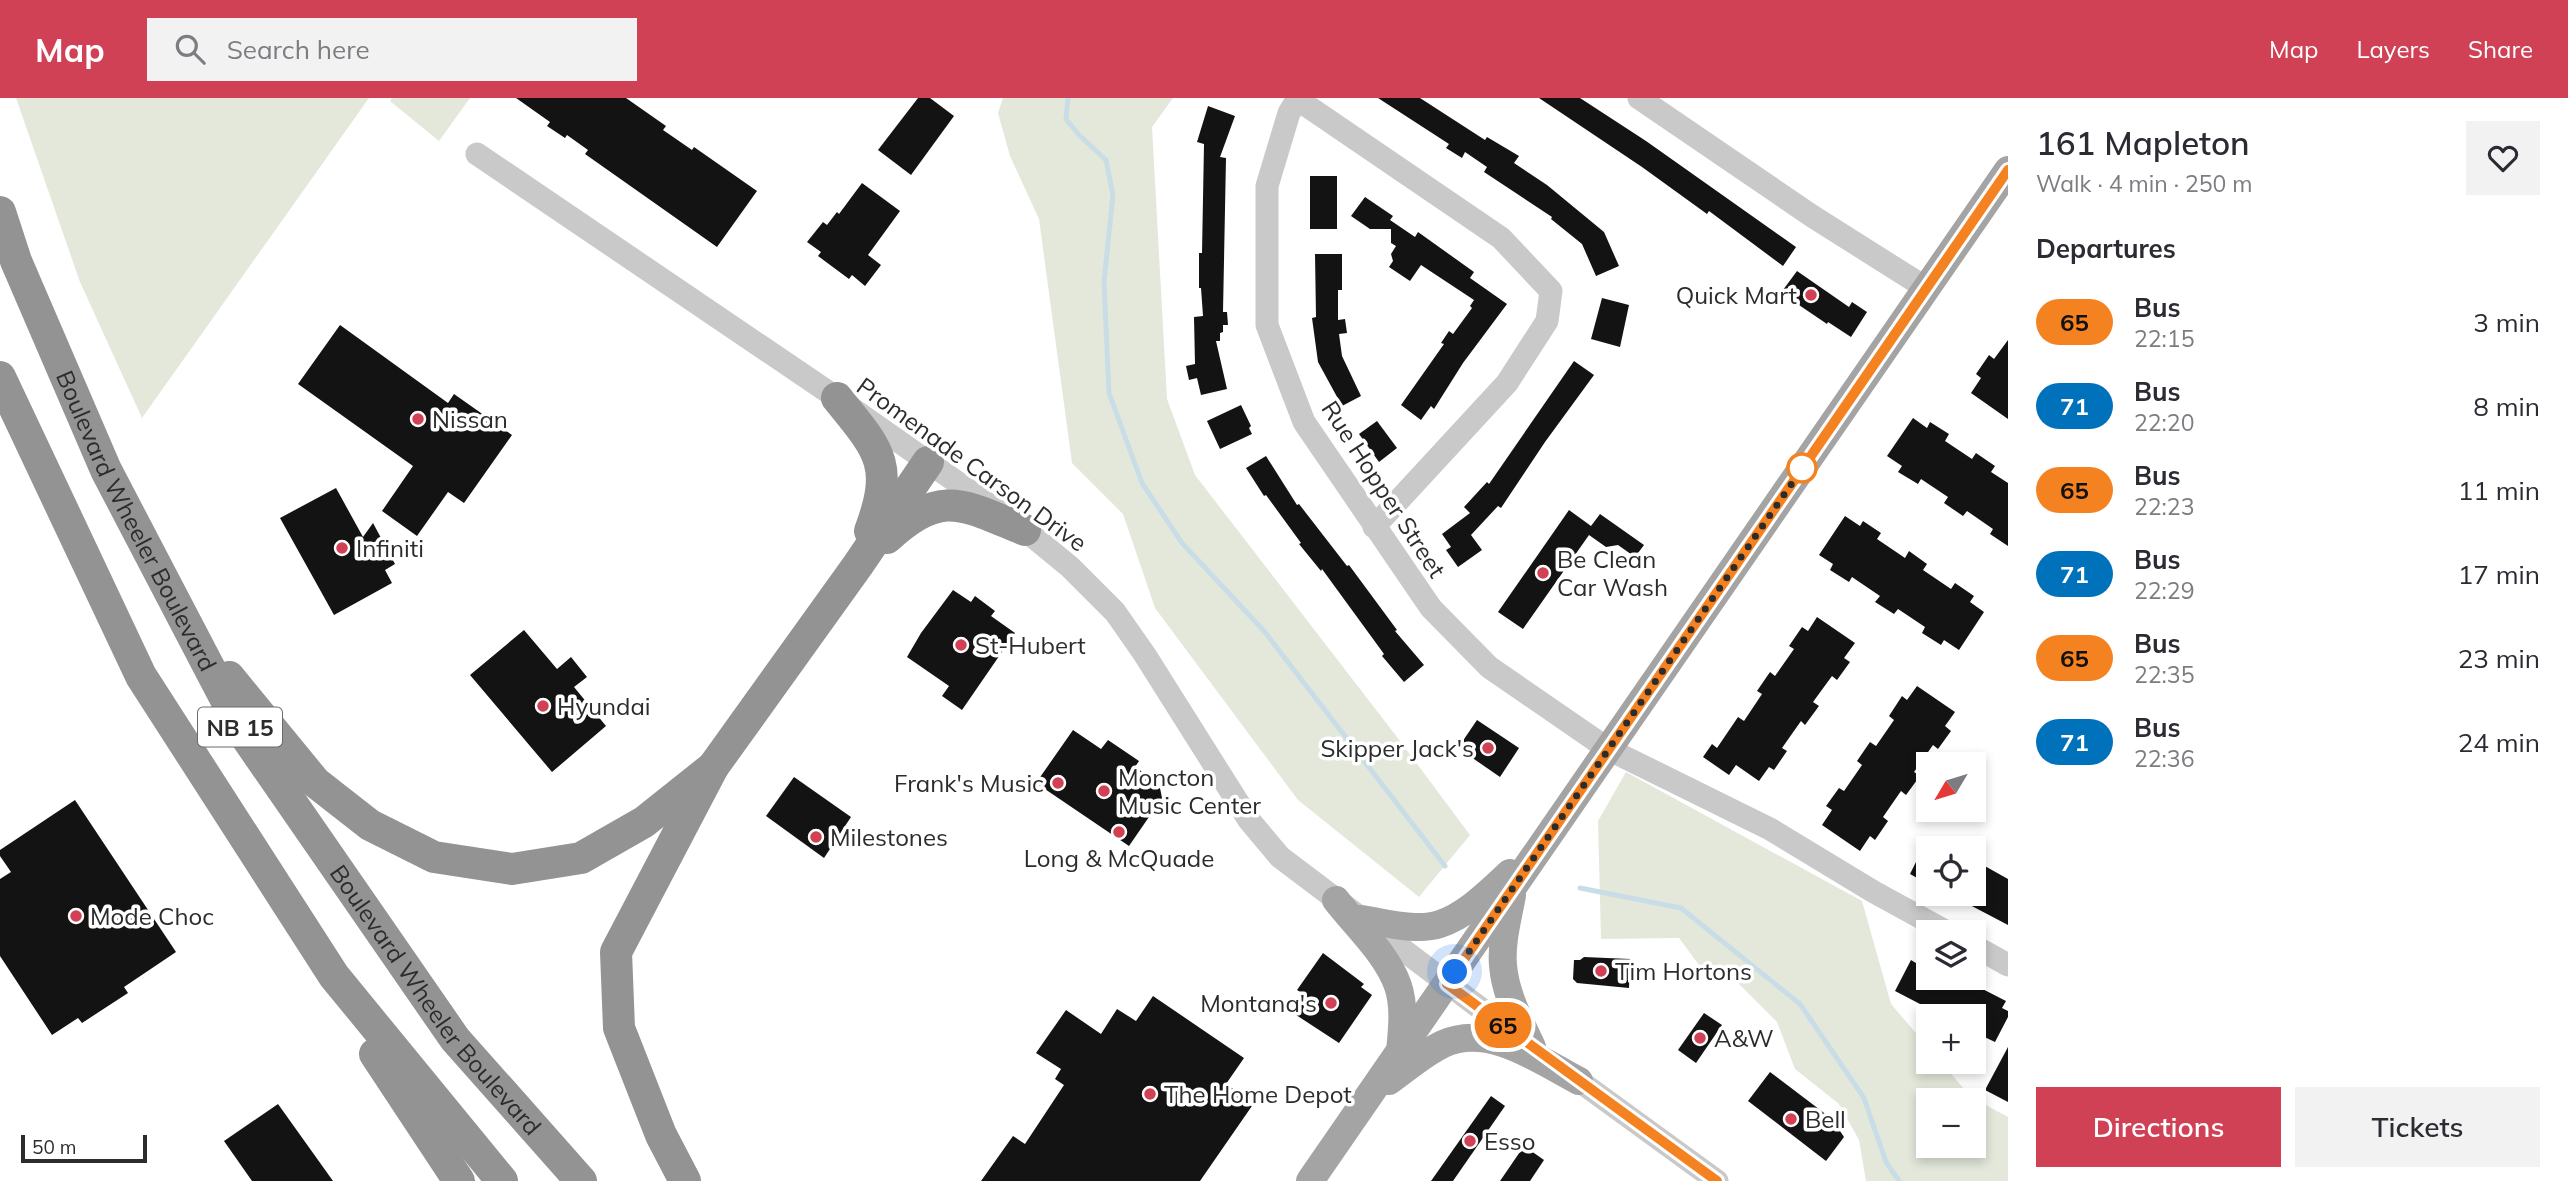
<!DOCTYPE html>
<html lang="en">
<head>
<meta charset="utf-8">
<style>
  :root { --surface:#fff; --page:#f2f2f3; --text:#2b2b33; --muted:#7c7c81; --accent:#d04156 }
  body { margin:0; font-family:Mulish,sans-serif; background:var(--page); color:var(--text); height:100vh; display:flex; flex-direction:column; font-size:26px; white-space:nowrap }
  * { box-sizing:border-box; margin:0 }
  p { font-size:23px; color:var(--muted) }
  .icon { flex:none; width:38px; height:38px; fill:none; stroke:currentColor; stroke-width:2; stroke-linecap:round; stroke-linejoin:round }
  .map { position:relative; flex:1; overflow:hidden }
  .drawer { display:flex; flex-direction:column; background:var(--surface); width:560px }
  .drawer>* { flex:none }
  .badge { padding:0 14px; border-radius:23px; font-size:24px; line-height:46px }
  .needle { width:46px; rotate:232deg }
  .controls { position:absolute; left:1916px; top:654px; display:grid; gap:14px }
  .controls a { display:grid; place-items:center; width:70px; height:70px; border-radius:0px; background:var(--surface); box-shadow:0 4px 10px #0003; font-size:35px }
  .scale { position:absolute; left:21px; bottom:18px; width:126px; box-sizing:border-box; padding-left:7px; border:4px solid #2c2c2c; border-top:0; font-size:19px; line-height:24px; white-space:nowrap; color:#2c2c2c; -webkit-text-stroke:5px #fff; paint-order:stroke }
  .you { position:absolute; width:35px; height:35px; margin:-18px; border:5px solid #fff; border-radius:50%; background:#1a73e8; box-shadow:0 0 0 10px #1a73e833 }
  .map>.badge { position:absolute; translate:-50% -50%; box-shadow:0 0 0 4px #fff }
  h2 { padding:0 28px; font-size:26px; line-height:63px }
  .round { display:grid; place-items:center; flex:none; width:74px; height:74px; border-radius:0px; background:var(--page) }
  .head { display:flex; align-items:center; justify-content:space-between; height:119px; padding:0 28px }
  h1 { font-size:33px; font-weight:600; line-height:52px }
  .primary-button { display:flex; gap:14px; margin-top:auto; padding:14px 28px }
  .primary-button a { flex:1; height:80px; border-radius:0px; background:var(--accent); color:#fff; font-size:28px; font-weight:600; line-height:80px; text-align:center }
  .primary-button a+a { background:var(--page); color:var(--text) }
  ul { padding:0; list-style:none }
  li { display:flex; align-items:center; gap:21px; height:84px; padding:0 28px }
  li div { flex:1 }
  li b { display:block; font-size:26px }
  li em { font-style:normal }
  li .badge { min-width:77px; font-weight:700; text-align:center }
  header { display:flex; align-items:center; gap:42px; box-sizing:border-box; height:98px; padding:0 35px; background:var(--accent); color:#fff }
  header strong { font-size:33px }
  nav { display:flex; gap:38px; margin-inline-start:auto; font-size:24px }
  .search { width:490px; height:63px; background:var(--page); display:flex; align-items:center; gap:18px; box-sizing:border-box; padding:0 24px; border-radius:0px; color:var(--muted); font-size:26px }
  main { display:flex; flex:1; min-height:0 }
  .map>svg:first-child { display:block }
</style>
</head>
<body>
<header>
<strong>Map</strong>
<div class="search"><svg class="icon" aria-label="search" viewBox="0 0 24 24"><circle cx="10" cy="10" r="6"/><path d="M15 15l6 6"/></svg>Search here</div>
<nav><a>Map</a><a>Layers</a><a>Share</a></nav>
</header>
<main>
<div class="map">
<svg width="2008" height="1083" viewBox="0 0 2008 1083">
  <rect width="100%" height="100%" fill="#fff"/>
  <!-- green -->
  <g fill="#e3e8db" fill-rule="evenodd">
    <polygon points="16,0 369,0 142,320 80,184"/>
    <polygon points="392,0 470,0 439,43 390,3"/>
    <polygon points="1003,0 1173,0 1152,29 1167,301 1195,377 1397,639 1470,737 1419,799 1298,702 1155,510 1123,416 1072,365 1039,121 1010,58 998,15"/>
    <path d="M1626,674l236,129 29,103 37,43v15h13l30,35 37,20v64h-142l-7,-41 -20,-36 -44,-35 -18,-47 -48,-48 -24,-1 -26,-35 -78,1 -3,-118zM1928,1003h46v45h-46z"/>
  </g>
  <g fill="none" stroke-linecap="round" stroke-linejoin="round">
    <!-- stream -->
    <g stroke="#c9dde6" stroke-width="5">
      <polyline points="1068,0 1066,21 1079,37 1106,62 1113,97 1104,184 1109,295 1142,385 1182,445 1264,533 1445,768"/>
      <polyline points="1580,790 1681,810 1800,906 1864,1000 1886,1064 1899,1083"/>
    </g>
  </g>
  <!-- building -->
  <g fill="#131313">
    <polygon points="516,0 626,0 666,28 663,32 692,52 694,49 757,93 717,149 585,56 588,52 567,37 565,40 547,28 550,24"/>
    <polygon points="918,0 930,0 954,18 911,77 878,52"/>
    <polygon points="1378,0 1420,0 1485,42 1487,39 1519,58 1514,65 1547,87 1604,134 1619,168 1596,178 1582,146 1551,121 1552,119 1484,74 1487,69 1465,54 1462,60 1446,50 1449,46"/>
    <polygon points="1539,0 1580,0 1646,43 1796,149 1783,168 1709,113 1707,116 1642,69"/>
    <polygon points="1208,8 1235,18 1220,59 1226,60 1223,214 1227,214 1228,227 1223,227 1223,234 1220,235 1220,243 1216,243 1227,291 1201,297 1197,280 1189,282 1186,268 1195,266 1194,219 1203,218 1201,190 1199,190 1199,155 1202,155 1204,46 1197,44"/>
    <rect x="1310" y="78" width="27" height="53"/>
    <polygon points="862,85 900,113 868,157 881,167 865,188 852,177 849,181 818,158 821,154 807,144 823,124 827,127 837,114 839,116"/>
    <polygon points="1365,99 1393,118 1390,122 1415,139 1418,134 1474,174 1470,180 1507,206 1463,265 1434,311 1431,308 1421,322 1401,307 1444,246 1441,245 1449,233 1453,236 1472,210 1470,208 1474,202 1421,167 1410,183 1389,169 1393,163 1391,156 1396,148 1391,145 1391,131 1370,131 1351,118"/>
    <polygon points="1315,156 1342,156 1342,192 1338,192 1338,222 1345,221 1347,235 1339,236 1342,258 1361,298 1342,308 1318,264 1312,220 1316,219"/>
    <polygon points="1797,173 1849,209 1852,204 1867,214 1851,239 1828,224 1827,226 1796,205 1798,202 1783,192"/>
    <polygon points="1602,200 1629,207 1620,249 1591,241"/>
    <polygon points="340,227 448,305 454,296 512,337 464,405 448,394 417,438 382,413 413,368 298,286"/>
    <polygon points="2008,242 2008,321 1971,295 1981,280 1976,276 1989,257 1994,261"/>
    <polygon points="1574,263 1594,277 1545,344 1501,410 1498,408 1471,437 1482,452 1458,469 1446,452 1451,449 1442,436 1470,415 1464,409 1487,384 1489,386"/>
    <polygon points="1241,307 1251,328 1249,330 1252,336 1220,351 1207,323"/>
    <polygon points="1913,320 1927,330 1930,324 1949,336 1945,343 1972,361 1976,355 1995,368 1991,374 2008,385 2008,448 1990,436 1993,431 1967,413 1963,418 1944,405 1948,399 1921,381 1918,386 1898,374 1902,368 1887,358"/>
    <polygon points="1377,323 1397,350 1379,364 1359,336"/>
    <polygon points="1266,358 1297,407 1299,406 1347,468 1349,467 1397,532 1395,533 1424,567 1404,584 1382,558 1384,556 1322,471 1321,473 1299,446 1301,445 1266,397 1264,398 1246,370"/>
    <polygon points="336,390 363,439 373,425 395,466 385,472 392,485 334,517 280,420"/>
    <polygon points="1569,412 1591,428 1600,416 1644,447 1635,459 1618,447 1606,449 1589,437 1523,531 1498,514"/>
    <polygon points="1845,418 1860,428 1863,423 1881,435 1877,441 1905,460 1909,453 1927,466 1923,472 1951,491 1955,485 1974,498 1970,504 1984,514 1959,552 1944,542 1941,547 1922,535 1925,529 1898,511 1894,516 1875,504 1880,498 1852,479 1849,484 1830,472 1833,466 1819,457"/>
    <polygon points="953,492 971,504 975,498 995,513 991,518 1015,535 962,612 942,598 949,588 907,559 921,535"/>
    <polygon points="1817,519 1855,545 1844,560 1850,564 1837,582 1832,578 1813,604 1819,608 1805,627 1801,623 1782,650 1787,653 1774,672 1769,669 1759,683 1736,667 1729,677 1703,659 1712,646 1717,650 1738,619 1744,623 1762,596 1757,593 1770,574 1775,578 1794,551 1789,548 1802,529 1808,533"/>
    <polygon points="524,532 557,571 571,559 587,579 574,589 606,628 552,674 470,577"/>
    <polygon points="1917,588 1955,614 1945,628 1951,633 1938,651 1933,647 1914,674 1920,678 1906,697 1901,693 1883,719 1888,723 1875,742 1870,738 1860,753 1822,727 1832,712 1826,708 1839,690 1844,693 1862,667 1857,663 1870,644 1876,648 1894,622 1889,618 1902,598 1907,602"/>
    <polygon points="1477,622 1519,650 1500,679 1458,650"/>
    <polygon points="1073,632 1101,651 1108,642 1139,663 1135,669 1159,685 1162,700 1129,748 1036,685"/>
    <polygon points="794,679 851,719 824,760 766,718"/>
    <polygon points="75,702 176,854 124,889 128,895 82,925 78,920 52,937 0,858 0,781 11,774 0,758 0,752"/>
    <polygon points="1928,740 1928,786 1910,776"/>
    <polygon points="1974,762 2008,781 2008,827 1949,796 1974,796"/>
    <polygon points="1928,849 1928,880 1961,880 2006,903 2002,910 2008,913 2008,919 1995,944 1974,934 1974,919 1945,919 1895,893 1911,862 1919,867"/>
    <polygon points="1323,855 1364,886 1361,889 1372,897 1339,945 1290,913 1302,895 1297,892"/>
    <polygon points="1584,859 1630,861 1629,890 1577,885 1573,881 1574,862 1580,862"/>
    <polygon points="1153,898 1244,960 1226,986 1254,1005 1200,1083 981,1083 1013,1038 1025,1046 1064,987 1055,981 1061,971 1036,955 1066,912 1101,936 1117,911 1136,923"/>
    <polygon points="1704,915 1722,927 1696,965 1678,952"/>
    <polygon points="2008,949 2008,1004 1985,992"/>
    <polygon points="1770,974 1832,1021 1844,1039 1826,1063 1748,1003"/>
    <polygon points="1491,998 1505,1008 1453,1083 1431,1083"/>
    <polygon points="278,1006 333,1083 252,1083 224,1043"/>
    <polygon points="1524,1048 1544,1062 1530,1083 1500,1083"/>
  </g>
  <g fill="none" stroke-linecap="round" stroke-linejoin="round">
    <!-- minor -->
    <g stroke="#c9c9c9" stroke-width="23">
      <polyline points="1298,0 1289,15 1267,88 1267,227 1304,324 1431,510 1489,569 1608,651 1770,731 1874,794 1949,835"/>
      <polyline points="1639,0 1812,118 1926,190"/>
      <polyline points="1297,1 1501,140 1551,193 1547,223 1507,285 1374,429"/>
      <polyline points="477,56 837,300 1025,432 1070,469 1115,514 1145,557 1249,722 1280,759 1533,950"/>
      <polyline points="1974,848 2008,867"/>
      <polyline points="1567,974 1717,1083"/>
    </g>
    <!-- major -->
    <g stroke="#a4a4a4" stroke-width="28">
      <path d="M1512,797c-4,23 -11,47 -9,70 2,29 17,56 29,82"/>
      <path d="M1336,802c20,26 51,54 62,86 7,21 4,44 2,66"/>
      <path d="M1360,821c24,3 56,13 80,5 27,-9 49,-32 70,-51"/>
      <path d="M1389,983c17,-12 35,-28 54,-37 46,-21 96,16 136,37"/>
      <polyline points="1310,1083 2008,72"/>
    </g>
    <!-- highway -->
    <g stroke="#939393" stroke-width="32">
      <path id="s1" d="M0,114l16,49 90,209 138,264 211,305 126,142"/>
      <polyline points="0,279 141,578 334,878 502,1083"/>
      <path d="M837,300c42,52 58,66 33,133"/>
      <path d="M887,440c55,-51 76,-33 138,-8"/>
      <polyline points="229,579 315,684 370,727 434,759 512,771 581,760 644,724 713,669"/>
      <polyline points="375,956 459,1083"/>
      <polyline points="685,1083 661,1037 619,930 616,854 713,669 858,467 928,364"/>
    </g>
  </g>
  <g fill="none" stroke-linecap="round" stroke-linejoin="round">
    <!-- line casing -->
    <g stroke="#fff" stroke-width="16">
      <polyline id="line" points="1717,1083 1447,886 2008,72"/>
    </g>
    <!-- line -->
    <use href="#line" stroke="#f58220" stroke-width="10"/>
    <!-- walk -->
    <polyline stroke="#2c2c2c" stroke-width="7" stroke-dasharray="0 12.6" points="1455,874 1808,362 1802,370"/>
  </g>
  <!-- markers -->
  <g fill="#d04156" stroke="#fff" stroke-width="2.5">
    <circle cx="1811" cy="197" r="7"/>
    <circle cx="418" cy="321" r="7"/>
    <circle cx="342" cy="450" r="7"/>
    <circle cx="1543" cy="475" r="7"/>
    <circle cx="961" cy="547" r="7"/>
    <circle cx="543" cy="608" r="7"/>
    <circle cx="1488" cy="650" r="7"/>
    <circle cx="1058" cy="685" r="7"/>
    <circle cx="1104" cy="693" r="7"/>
    <circle cx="1119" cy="734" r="7"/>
    <circle cx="816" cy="739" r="7"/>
    <circle cx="76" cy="818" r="7"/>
    <circle cx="1601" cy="873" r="7"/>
    <circle cx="1331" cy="905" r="7"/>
    <circle cx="1700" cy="940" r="7"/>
    <circle cx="1150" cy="996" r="7"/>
    <circle cx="1791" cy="1021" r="7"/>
    <circle cx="1470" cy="1043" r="7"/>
  </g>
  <circle fill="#fff" stroke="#f58220" stroke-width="3.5" cx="1802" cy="370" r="14"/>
  <g text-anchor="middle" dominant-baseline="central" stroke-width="7" stroke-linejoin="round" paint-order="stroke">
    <!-- shield labels -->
    <rect fill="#fff" stroke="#6b6b6b" stroke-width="2" x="198" y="609.5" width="84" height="39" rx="5"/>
    <g font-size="23" font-weight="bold" fill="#2c2c2c">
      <text x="240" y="629">NB 15</text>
    </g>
    <!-- poi labels -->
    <g font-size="24" fill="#2c2c2c" stroke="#fff" text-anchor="start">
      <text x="1797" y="197" text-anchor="end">Quick Mart</text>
      <text x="432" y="321">Nissan</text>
      <text x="356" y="450">Infiniti</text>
      <text x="1557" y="461">Be Clean<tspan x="1557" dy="28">Car Wash</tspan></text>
      <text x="975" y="547">St-Hubert</text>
      <text x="557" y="608">Hyundai</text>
      <text x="1474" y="650" text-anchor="end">Skipper Jack's</text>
      <text x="1118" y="679">Moncton<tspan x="1118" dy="28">Music Center</tspan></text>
      <text x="1044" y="685" text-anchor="end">Frank's Music</text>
      <text x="830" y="739">Milestones</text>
      <text x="1119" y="760" text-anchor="middle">Long &amp; McQuade</text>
      <text x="90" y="818">Mode Choc</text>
      <text x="1615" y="873">Tim Hortons</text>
      <text x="1317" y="905" text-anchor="end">Montana's</text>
      <text x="1714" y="940">A&amp;W</text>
      <text x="1164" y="996">The Home Depot</text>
      <text x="1805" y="1021">Bell</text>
      <text x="1484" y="1043">Esso</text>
    </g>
    <!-- street labels -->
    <g font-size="24" fill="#2c2c2c" stroke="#fff">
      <text transform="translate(972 366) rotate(36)">Promenade Carson Drive</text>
      <text transform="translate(1384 391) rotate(57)">Rue Hopper Street</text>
      <text stroke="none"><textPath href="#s1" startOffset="338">Boulevard Wheeler Boulevard</textPath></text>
      <text stroke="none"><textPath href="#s1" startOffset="905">Boulevard Wheeler Boulevard</textPath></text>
    </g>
  </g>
</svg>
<div class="controls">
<a><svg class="needle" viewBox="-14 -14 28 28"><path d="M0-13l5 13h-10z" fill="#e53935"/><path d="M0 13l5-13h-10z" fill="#7c7c81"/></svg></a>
<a><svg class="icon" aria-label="locate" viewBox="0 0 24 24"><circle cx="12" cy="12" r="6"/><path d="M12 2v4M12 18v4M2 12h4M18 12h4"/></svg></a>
<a><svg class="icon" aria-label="layers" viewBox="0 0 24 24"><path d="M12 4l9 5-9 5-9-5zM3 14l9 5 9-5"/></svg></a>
<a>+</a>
<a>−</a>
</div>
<div class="scale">50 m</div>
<div class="you" style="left:1455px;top:874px"></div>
<b class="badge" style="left:1503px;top:927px;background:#f58220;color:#111">65</b>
</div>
<section class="drawer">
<div class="head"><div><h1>161 Mapleton</h1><p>Walk · 4 min · 250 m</p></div><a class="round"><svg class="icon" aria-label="heart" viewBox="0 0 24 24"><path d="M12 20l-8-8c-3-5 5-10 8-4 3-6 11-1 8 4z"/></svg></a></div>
<h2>Departures</h2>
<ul>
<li><span class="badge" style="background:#f58220;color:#111">65</span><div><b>Bus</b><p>22:15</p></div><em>3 min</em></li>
<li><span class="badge" style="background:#0072bc;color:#fff">71</span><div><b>Bus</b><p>22:20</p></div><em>8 min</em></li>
<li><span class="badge" style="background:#f58220;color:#111">65</span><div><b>Bus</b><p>22:23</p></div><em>11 min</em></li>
<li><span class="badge" style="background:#0072bc;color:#fff">71</span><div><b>Bus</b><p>22:29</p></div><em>17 min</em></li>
<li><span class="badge" style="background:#f58220;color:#111">65</span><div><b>Bus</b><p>22:35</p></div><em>23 min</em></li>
<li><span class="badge" style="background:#0072bc;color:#fff">71</span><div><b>Bus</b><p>22:36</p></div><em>24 min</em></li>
</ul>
<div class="primary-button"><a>Directions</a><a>Tickets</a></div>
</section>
</main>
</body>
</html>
